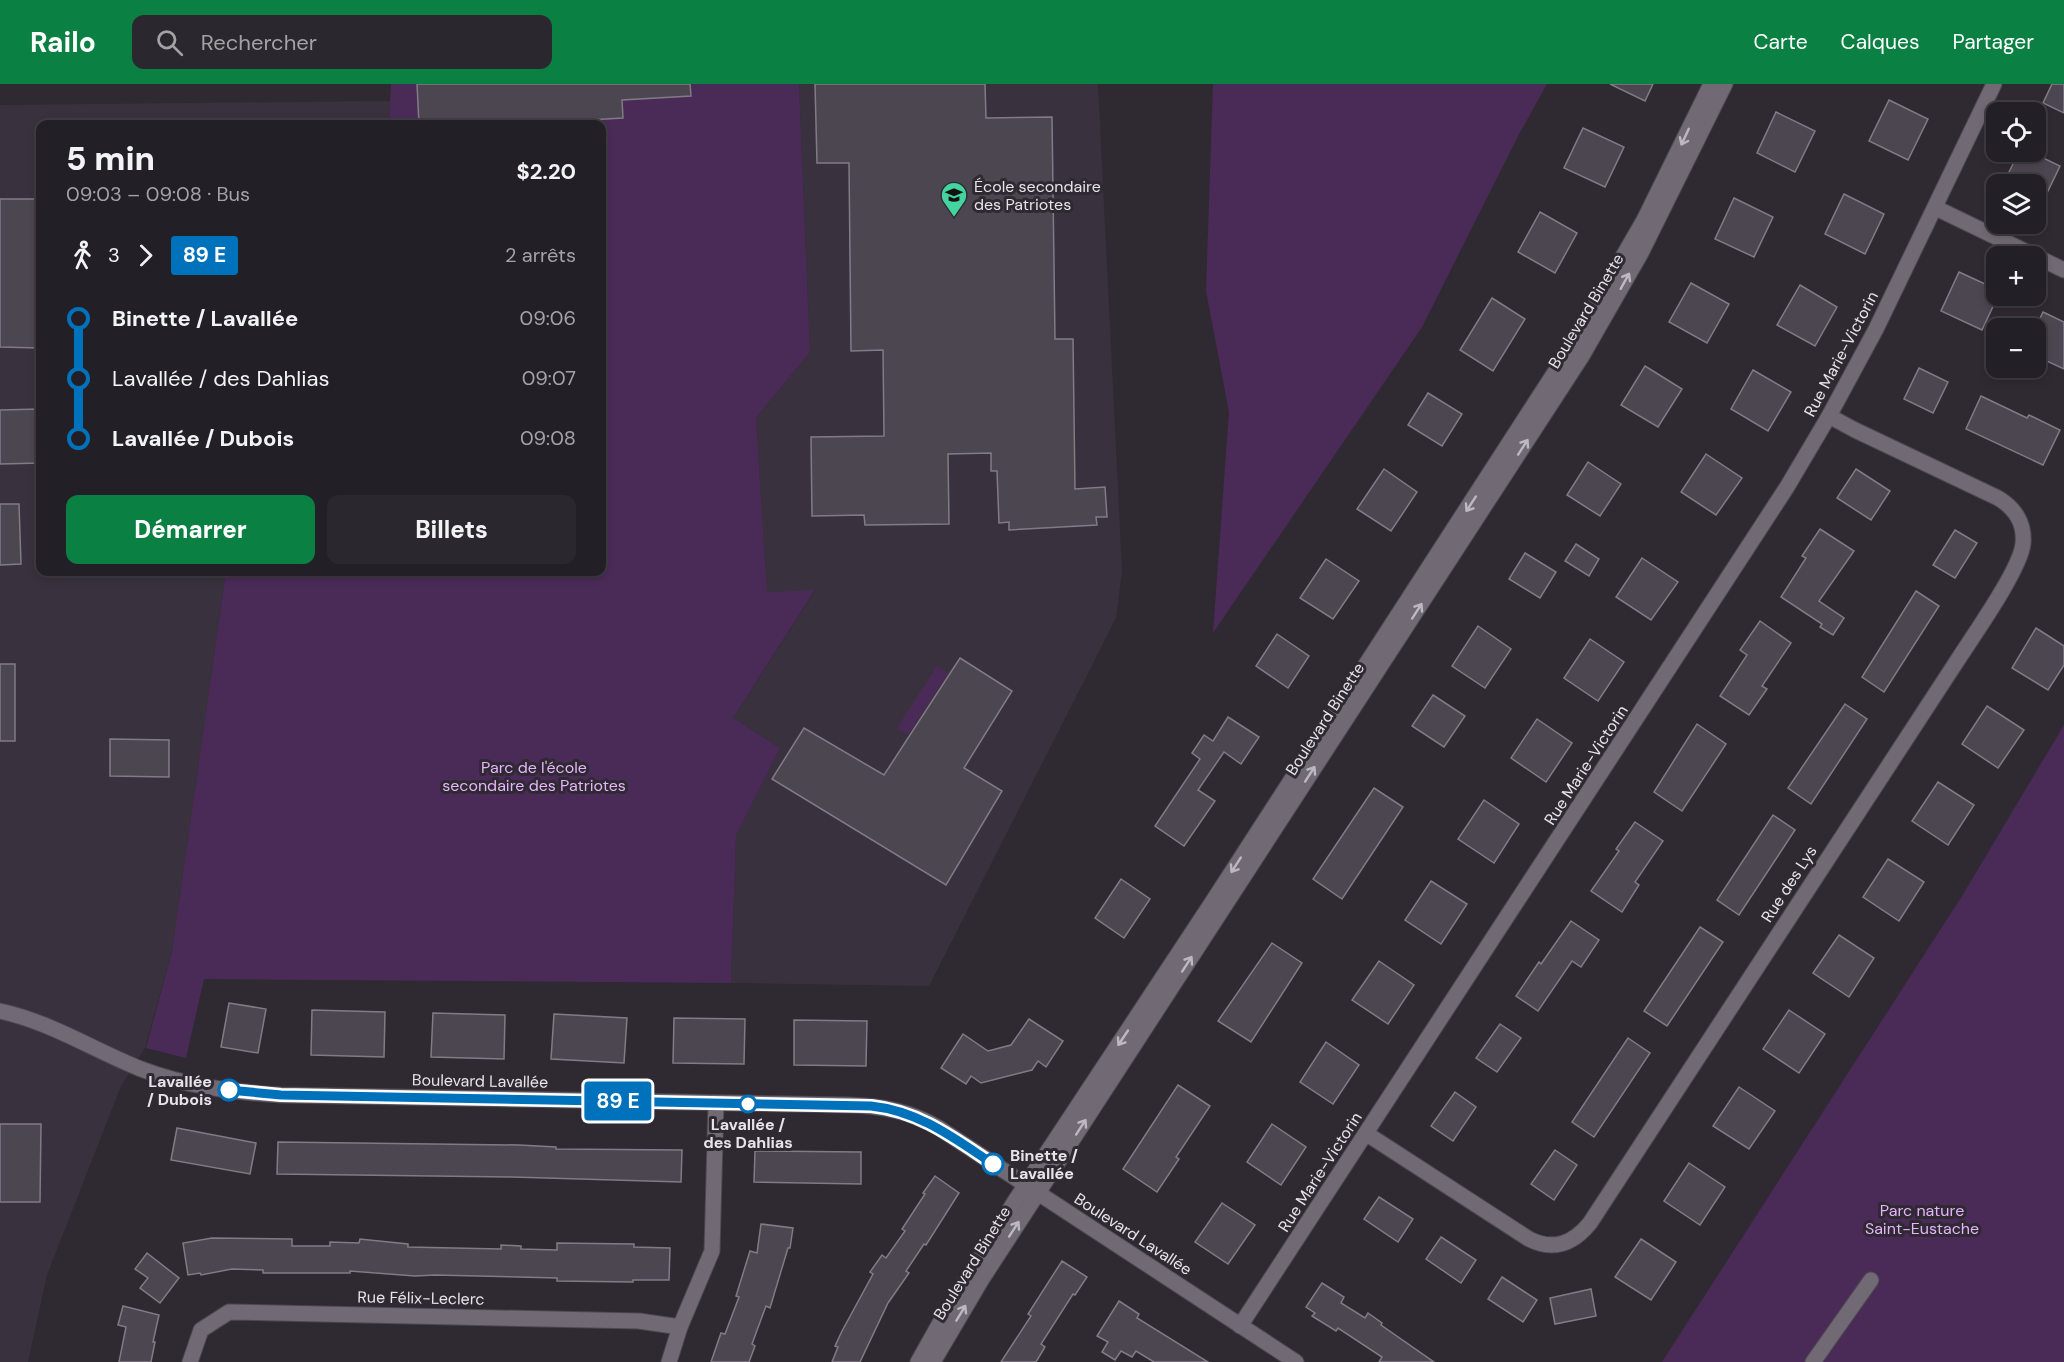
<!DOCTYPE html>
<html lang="fr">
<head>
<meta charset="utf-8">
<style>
  :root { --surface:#231f26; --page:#2b272e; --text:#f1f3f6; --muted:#a3a2a7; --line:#403d43; --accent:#0b8043 }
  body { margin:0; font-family:"DM Sans",sans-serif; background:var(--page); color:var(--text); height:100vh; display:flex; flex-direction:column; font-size:22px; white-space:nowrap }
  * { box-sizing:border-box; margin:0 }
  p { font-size:20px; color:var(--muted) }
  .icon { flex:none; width:33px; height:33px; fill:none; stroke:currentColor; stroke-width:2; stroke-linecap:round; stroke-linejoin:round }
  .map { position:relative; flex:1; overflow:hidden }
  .details { position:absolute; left:36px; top:36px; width:570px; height:456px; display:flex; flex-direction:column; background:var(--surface); border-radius:12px; box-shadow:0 3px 9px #0003,0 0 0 2px var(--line) }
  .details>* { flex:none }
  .badge { padding:0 12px; border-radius:4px; font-size:21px; line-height:39px }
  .buttons { position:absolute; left:1986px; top:18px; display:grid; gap:12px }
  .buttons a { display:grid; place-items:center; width:60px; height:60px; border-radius:12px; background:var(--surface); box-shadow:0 3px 9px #0003,0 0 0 2px var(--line); font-size:30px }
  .map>.badge { position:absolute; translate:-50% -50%; box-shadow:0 0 0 3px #fff }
  .legs { display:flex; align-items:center; gap:9px; height:66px; padding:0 30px; font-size:20px }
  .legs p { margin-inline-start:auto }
  .head { display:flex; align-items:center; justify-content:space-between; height:102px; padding:0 30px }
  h1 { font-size:33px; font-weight:800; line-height:45px }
  .action { display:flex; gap:12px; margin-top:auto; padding:12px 30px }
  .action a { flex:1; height:69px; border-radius:12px; background:var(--accent); color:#fff; font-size:24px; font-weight:800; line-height:69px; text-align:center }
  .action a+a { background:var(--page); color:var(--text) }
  ul { padding:0 30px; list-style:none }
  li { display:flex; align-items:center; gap:21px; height:60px; font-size:22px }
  li i { display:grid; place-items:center; width:9px; height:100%; margin:0 8px; background:currentColor }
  li i::after { content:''; width:15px; height:15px; margin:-8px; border:4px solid; border-radius:50%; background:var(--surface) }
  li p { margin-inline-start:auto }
  li:first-child i { background:linear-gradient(#0000 50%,currentColor 0) }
  li:last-child i { background:linear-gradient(currentColor 50%,#0000 0) }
  header { display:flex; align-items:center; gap:36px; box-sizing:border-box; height:84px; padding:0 30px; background:var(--accent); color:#fff }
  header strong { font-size:28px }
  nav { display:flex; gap:33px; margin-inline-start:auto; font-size:21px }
  .search { width:420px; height:54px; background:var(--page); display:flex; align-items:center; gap:15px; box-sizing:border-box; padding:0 21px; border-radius:12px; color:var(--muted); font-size:22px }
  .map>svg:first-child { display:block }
</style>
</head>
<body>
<header>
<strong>Railo</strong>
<div class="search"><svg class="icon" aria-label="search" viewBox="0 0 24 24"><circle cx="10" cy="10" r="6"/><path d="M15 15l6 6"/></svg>Rechercher</div>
<nav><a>Carte</a><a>Calques</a><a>Partager</a></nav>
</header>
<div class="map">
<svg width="2064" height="1278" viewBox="0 0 2064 1278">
  <rect width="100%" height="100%" fill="#2f2932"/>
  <!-- built -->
  <g fill="#3a313e">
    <polygon points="799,0 1098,0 1122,487 1116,534 929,902 731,899 736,752 780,664 733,634 815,507 767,508 756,334 810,268"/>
    <polygon points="390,17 389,40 40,40 40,488 226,488 172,867 145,964 121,1002 47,1191 28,1278 0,1278 0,21"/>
  </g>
  <!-- green -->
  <g fill="#4a2b58">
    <polygon points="391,0 799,0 810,268 756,334 767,508 815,506 733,634 780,664 736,752 731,899 204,895 186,974 146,964 172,867 226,488 602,488 602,40 389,40"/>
    <polygon points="1213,0 1547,0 1517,54 1422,243 1213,549 1229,328 1206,207"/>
    <polygon points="937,582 948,589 908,651 897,644"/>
    <polygon points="2064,641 2064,1278 1662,1278 1962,812"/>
  </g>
  <!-- building -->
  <g fill="#4c4650" stroke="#827b86" stroke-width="1.5">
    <polygon points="417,0 690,0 691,12 622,16 623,34 517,40 419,40"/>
    <polygon points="815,0 985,0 986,34 1052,33 1055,255 1073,255 1075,405 1105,403 1107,433 1096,433 1097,441 1009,446 1009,438 999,439 997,387 991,387 991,369 948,370 949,440 865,441 864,431 812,432 811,353 884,352 883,266 851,267 849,79 817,79"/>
    <polygon points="1610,0 1653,0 1645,17"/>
    <polygon points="2052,0 2064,0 2064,29 2043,19"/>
    <polygon points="1889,16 1928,35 1908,76 1869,57"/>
    <polygon points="1776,28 1815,47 1795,88 1757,69"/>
    <polygon points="1583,44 1624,63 1605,103 1564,84"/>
    <polygon points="2019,68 2031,68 2060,82 2036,132 2036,100 2003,100"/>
    <polygon points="1844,110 1884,130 1865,170 1825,150"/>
    <polygon points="1734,114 1773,133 1754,173 1715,155"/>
    <polygon points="0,115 40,115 40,264 0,263"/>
    <polygon points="1540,128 1577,149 1555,189 1518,168"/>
    <polygon points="1959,188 1996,205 1996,216 1982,246 1941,227"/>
    <polygon points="1691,199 1729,220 1707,259 1669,238"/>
    <polygon points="1800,201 1837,223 1815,262 1777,241"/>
    <polygon points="1492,214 1525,235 1493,287 1460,266"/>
    <polygon points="2043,228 2064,238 2064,285 2036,272 2036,243"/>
    <polygon points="1645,282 1682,305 1658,343 1621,321"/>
    <polygon points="1919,284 1948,298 1933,329 1904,315"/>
    <polygon points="1753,286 1791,308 1768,347 1731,325"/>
    <polygon points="1428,309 1462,330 1442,362 1408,341"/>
    <polygon points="1981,312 2027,334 2029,331 2060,346 2043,381 1966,345"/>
    <polygon points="40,325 40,379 0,380 0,326"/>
    <polygon points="1706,370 1742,394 1716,431 1681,408"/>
    <polygon points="1588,378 1621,400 1600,432 1567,411"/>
    <polygon points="1384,385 1417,408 1391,447 1357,425"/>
    <polygon points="1856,385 1890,407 1871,436 1837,414"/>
    <polygon points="0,420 19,420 21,480 0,481"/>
    <polygon points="1820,445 1854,467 1819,517 1844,534 1833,551 1820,543 1822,540 1781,513 1806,474 1802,472"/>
    <polygon points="1955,446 1977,459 1955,494 1933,481"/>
    <polygon points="1576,460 1599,475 1589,492 1565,477"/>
    <polygon points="1525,469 1556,488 1540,514 1509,495"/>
    <polygon points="1642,474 1678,498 1651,536 1616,513"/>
    <polygon points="1326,475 1359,497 1333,535 1300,514"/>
    <polygon points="1916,507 1939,522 1884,608 1862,593"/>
    <polygon points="1760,537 1791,559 1762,602 1767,605 1749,631 1720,612 1747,571 1740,566"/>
    <polygon points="1478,542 1511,565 1485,604 1452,582"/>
    <polygon points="2036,544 2064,562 2064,581 2048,606 2012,584"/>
    <polygon points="1277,550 1309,572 1288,604 1256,582"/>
    <polygon points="1590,555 1624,578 1598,617 1564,594"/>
    <polygon points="960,574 1012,607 964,684 1002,707 946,801 772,695 804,644 884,691"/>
    <rect x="0" y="580" width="15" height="77"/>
    <polygon points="1433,611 1465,632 1444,663 1412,642"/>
    <polygon points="1845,620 1867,635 1811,720 1788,704"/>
    <polygon points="1987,622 2024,646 1998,684 1962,660"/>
    <polygon points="1228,633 1259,653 1241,680 1224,668 1198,706 1215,717 1184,762 1155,742 1200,675 1192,669 1204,651 1213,657"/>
    <polygon points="1537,635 1572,659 1546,698 1511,674"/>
    <polygon points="1697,640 1726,660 1682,727 1654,708"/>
    <polygon points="110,655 169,656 169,693 110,692"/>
    <polygon points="1938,698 1974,721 1948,761 1912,737"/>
    <polygon points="1374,704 1403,723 1342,815 1313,795"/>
    <polygon points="1484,716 1519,740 1494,779 1458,755"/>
    <polygon points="1773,731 1795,746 1739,831 1717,816"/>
    <polygon points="1635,738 1663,757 1635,798 1639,801 1622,828 1591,807 1619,767 1616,765"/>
    <polygon points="1888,775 1924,798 1899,837 1863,813"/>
    <polygon points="1121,795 1150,815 1124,854 1095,834"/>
    <polygon points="1431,797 1467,820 1441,860 1405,836"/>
    <polygon points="1571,837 1599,856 1581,883 1572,877 1538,927 1516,912 1539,878 1541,880"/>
    <polygon points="1700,843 1723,858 1667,942 1644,927"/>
    <polygon points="1839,851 1874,874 1849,913 1813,889"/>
    <polygon points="1272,859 1302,879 1251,958 1218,937"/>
    <polygon points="1379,877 1414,901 1388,940 1352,916"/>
    <polygon points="229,919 266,925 258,969 221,963"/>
    <polygon points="312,926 385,928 384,973 311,971"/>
    <polygon points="1789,926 1825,950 1799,989 1763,965"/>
    <polygon points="433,929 505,931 504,975 431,973"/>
    <polygon points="554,930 627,934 624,979 551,975"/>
    <polygon points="674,934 745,935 744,980 673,979"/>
    <polygon points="1029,935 1063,957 1046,983 1038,977 1032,986 981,999 971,992 966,1000 941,984 963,950 988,967 1011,961"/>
    <polygon points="794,936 867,937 866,982 794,981"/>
    <polygon points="1500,940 1521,954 1497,988 1476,974"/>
    <polygon points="1628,954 1650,969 1594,1053 1572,1038"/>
    <polygon points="1326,958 1359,981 1333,1020 1300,998"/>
    <polygon points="1178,1001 1210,1022 1176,1073 1179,1075 1157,1108 1123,1085"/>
    <polygon points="1739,1003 1775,1027 1749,1065 1713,1042"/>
    <polygon points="1455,1008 1476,1023 1453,1057 1431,1042"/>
    <polygon points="0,1040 41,1040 40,1118 0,1118"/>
    <polygon points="1272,1040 1306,1063 1281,1101 1247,1078"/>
    <polygon points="177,1044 256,1059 250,1090 171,1076"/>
    <polygon points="278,1058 519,1061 556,1063 556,1065 682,1066 681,1098 512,1093 277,1090"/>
    <polygon points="1555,1066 1577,1081 1554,1116 1531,1100"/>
    <polygon points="755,1067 861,1068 861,1100 754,1098"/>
    <polygon points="1689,1079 1725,1103 1700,1141 1664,1117"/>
    <polygon points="935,1092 959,1109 926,1161 924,1160 906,1187 909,1189 888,1219 860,1278 832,1278 838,1263 835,1262 842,1247 873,1190 870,1188 882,1171 886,1174 905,1147 902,1145 925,1110 923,1109"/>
    <polygon points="1379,1113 1413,1135 1398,1158 1364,1135"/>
    <polygon points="1222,1119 1255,1141 1228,1180 1195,1158"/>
    <polygon points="761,1140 793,1144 790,1164 788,1164 770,1224 766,1222 752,1260 755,1262 749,1278 711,1278 721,1249 725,1250 739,1213 736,1212 750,1167 757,1169"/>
    <polygon points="1441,1153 1476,1176 1461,1199 1426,1175"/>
    <polygon points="212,1154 292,1155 292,1162 330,1162 330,1158 359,1159 360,1155 408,1160 408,1163 501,1165 501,1161 521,1162 521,1165 557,1166 557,1159 634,1160 634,1163 670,1164 669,1196 633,1196 633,1198 557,1197 557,1194 435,1191 415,1192 350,1187 350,1189 263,1189 263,1186 232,1185 201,1191 200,1189 188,1191 183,1159"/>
    <polygon points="1641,1155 1676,1178 1651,1216 1615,1193"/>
    <polygon points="147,1169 179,1194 160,1219 140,1204 148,1194 135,1185"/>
    <polygon points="1062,1177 1087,1193 1075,1211 1073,1210 1041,1260 1045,1263 1036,1278 1001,1278 1031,1232 1028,1230"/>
    <polygon points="1502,1193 1537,1216 1523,1238 1488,1215"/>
    <polygon points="1322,1199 1344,1213 1341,1219 1365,1234 1368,1229 1382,1239 1381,1241 1434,1278 1379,1278 1382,1273 1338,1244 1336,1247 1312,1232 1315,1229 1306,1223"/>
    <polygon points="1591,1205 1596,1232 1555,1240 1550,1214"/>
    <polygon points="1119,1217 1139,1230 1137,1234 1208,1278 1154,1278 1136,1267 1132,1273 1121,1267 1115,1276 1102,1268 1108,1258 1097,1252"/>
    <polygon points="123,1222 159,1231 153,1258 155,1258 151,1278 119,1278 126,1243 118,1241"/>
  </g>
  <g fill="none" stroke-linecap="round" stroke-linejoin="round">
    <!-- minor casing -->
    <g stroke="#4d4850" stroke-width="17">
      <g id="minor">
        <polyline points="1936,124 2064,186"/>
        <path d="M0,927c51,11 93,39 141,58 44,17 92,23 140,26l568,10c33,1 61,6 90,23l357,234"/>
        <path d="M1367,1050l162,105c24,12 44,5 61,-16l367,-562c16,-25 63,-91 66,-117 2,-20 -8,-36 -25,-46l-143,-68 -26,-14"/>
        <polyline points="1240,1242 1787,403 1829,332 1876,245 1994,0"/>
        <polyline points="190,1278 201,1246 229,1228 639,1237 680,1243"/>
        <polyline points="669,1278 680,1243 712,1167 716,1019"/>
        <polyline points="918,1278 950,1221 1015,1117 1213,817 1566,271 1644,136 1711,0"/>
        <polyline points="933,1278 982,1195 1582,272 1641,169 1725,0"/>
        <polyline points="1813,1278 1871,1196"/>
      </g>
    </g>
    <!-- minor -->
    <use href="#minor" stroke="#716a75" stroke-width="15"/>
  </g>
  <!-- one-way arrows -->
  <defs><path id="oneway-shaft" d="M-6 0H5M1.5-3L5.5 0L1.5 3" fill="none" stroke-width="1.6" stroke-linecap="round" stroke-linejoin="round" transform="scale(1.5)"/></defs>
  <g stroke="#beb9c0">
    <use href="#oneway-shaft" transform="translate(1685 53) rotate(115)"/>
    <use href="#oneway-shaft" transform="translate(1625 197) rotate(-61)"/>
    <use href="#oneway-shaft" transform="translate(1523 363) rotate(-57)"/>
    <use href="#oneway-shaft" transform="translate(1471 420) rotate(123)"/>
    <use href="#oneway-shaft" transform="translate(1417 527) rotate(-57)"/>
    <use href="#oneway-shaft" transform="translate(1310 690) rotate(-57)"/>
    <use href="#oneway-shaft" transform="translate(1236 781) rotate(123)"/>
    <use href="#oneway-shaft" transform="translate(1187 880) rotate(-57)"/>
    <use href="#oneway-shaft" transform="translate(1123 954) rotate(124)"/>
    <use href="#oneway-shaft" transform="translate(1081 1043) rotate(-57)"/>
    <use href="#oneway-shaft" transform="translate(1014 1145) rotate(-57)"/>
    <use href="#oneway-shaft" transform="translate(961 1229) rotate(-59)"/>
  </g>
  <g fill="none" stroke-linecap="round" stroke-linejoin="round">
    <!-- line-1 casing -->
    <g stroke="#fff" stroke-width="14">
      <path id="line-1" d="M229,1006l52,5 590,11c48,5 83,32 122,58"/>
    </g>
    <!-- line-1 -->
    <use href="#line-1" stroke="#0072bc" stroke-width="9"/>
  </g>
  <!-- icons -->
  <defs>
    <g id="school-pin" transform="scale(1.35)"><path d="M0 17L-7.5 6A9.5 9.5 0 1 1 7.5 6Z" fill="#44d4a0" stroke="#2f2932"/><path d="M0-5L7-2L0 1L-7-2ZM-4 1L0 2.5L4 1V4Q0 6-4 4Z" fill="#111"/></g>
  </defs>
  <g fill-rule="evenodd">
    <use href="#school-pin" x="954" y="111"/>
  </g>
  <!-- markers -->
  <g fill="#fff" stroke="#0072bc" stroke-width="3">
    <circle cx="229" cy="1006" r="10"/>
    <circle cx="748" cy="1020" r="8"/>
    <circle cx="993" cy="1080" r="10"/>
  </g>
  <g text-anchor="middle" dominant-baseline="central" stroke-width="6" stroke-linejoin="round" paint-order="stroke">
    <!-- poi labels -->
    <g font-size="16" fill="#e7e3e9" stroke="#2f2932" text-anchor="start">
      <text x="974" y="102">École secondaire<tspan x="974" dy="18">des Patriotes</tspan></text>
    </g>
    <!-- street labels -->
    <g font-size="16" fill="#e7e3e9" stroke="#2f2932">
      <text transform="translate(1586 227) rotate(-59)">Boulevard Binette</text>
      <text transform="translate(1841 270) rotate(-62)">Rue Marie-Victorin</text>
      <text transform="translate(1325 635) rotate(-57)">Boulevard Binette</text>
      <text transform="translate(1586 681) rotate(-57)">Rue Marie-Victorin</text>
      <text transform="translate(1789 800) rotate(-57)">Rue des Lys</text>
      <text transform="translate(480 997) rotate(1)">Boulevard Lavallée</text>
      <text transform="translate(1320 1088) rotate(-57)">Rue Marie-Victorin</text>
      <text transform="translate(1133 1150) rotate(33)">Boulevard Lavallée</text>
      <text transform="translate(972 1179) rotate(-58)">Boulevard Binette</text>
      <text transform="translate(421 1214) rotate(1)">Rue Félix-Leclerc</text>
    </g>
    <!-- park labels -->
    <g font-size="16" fill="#e6b3fe" stroke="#2f2932">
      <text x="534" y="683">Parc de l'école<tspan x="534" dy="18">secondaire des Patriotes</tspan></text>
      <text x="1922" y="1126">Parc nature<tspan x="1922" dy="18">Saint-Eustache</tspan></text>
    </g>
    <!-- stop labels -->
    <g font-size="16" font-weight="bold" fill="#e7e3e9" stroke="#2f2932" text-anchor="end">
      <text x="212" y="997">Lavallée<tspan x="212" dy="18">/ Dubois</tspan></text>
      <text x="748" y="1040" text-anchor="middle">Lavallée /<tspan x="748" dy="18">des Dahlias</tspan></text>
      <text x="1010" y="1071" text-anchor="start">Binette /<tspan x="1010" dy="18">Lavallée</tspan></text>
    </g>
  </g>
</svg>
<div class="buttons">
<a><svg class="icon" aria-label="locate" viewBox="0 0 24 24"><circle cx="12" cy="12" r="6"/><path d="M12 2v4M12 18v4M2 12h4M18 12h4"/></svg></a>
<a><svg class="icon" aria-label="layers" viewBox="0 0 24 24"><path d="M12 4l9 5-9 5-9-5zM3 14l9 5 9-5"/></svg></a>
<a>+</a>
<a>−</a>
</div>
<b class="badge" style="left:618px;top:1017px;background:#0072bc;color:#fff">89 E</b>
<section class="details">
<div class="head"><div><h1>5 min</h1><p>09:03 – 09:08 · Bus</p></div><b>$2.20</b></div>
<div class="legs"><svg class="icon" aria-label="walk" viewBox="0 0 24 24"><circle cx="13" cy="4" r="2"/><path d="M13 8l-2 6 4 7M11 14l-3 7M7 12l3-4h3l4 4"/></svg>3<svg class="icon" aria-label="forward" viewBox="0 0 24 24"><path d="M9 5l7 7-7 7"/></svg><b class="badge" style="background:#0072bc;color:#fff">89 E</b><p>2 arrêts</p></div>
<ul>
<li><i style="color:#0072bc"></i><b>Binette / Lavallée</b><p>09:06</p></li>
<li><i style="color:#0072bc"></i><span>Lavallée / des Dahlias</span><p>09:07</p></li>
<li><i style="color:#0072bc"></i><b>Lavallée / Dubois</b><p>09:08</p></li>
</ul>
<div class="action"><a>Démarrer</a><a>Billets</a></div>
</section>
</div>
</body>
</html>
